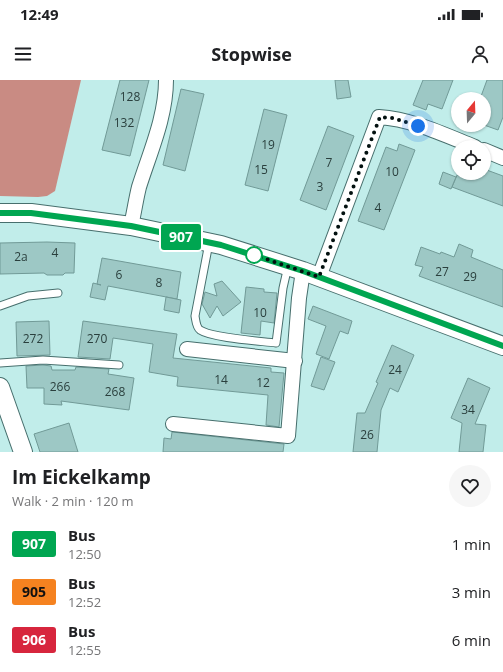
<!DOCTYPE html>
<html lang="en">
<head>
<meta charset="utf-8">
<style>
  :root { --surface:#fff; --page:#f6f6f6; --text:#202124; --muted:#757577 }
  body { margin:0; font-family:"Open Sans",sans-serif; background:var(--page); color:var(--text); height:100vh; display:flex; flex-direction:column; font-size:15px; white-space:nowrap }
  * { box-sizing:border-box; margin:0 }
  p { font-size:13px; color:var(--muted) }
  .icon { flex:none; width:22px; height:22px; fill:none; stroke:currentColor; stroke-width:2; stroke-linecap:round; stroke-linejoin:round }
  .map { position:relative; height:372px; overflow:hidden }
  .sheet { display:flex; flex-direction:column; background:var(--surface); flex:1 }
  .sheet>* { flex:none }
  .badge { padding:0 8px; border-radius:3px; font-size:14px; line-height:26px }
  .needle { width:26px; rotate:19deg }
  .tools { position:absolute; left:451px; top:12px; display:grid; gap:8px }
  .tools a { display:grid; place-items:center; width:40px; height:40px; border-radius:50%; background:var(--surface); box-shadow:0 1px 3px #0004; font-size:20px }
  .you { position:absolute; width:20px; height:20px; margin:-10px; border:3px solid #fff; border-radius:50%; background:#1a73e8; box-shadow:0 0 0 6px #1a73e833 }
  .map>.badge { position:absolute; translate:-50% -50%; box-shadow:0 0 0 2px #fff }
  .round { display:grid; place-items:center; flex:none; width:42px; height:42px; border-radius:21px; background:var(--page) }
  .head { display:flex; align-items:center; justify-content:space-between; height:68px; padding:0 12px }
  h1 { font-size:19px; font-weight:700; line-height:30px }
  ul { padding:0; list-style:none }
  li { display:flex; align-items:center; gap:12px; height:48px; padding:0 12px }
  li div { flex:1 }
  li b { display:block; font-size:15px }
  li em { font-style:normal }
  li .badge { min-width:44px; font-weight:700; text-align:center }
  .status { display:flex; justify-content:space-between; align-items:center; height:28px; padding:0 20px; background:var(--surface); direction:ltr }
  .status svg { height:11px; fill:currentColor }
  header { display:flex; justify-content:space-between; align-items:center; height:52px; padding:0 12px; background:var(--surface); font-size:18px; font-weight:700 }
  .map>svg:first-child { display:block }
</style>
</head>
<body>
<div class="status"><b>12:49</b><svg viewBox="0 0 49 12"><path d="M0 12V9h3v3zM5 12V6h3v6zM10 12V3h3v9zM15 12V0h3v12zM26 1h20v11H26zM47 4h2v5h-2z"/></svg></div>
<header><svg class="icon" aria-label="menu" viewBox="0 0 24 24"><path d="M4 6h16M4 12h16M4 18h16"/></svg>Stopwise<svg class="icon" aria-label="person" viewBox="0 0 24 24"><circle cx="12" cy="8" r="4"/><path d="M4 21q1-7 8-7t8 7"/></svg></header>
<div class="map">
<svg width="503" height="372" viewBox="0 0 503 372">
  <rect width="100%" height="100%" fill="#c1edea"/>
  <!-- forest -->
  <polygon fill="#c98b83" points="0,0 81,0 55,111 47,116 38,117 0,116"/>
  <!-- building -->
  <g fill="#9dc8c5" stroke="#719a97">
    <polygon points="120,0 149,0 130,76 102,70"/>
    <polygon points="335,0 348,0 351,17 337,19"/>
    <polygon points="423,0 453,0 442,29 428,24 426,30 413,25"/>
    <polygon points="487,0 503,0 503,37 498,50 484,45 484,19 480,19"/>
    <polygon points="181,9 204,14 185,91 163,85"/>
    <polygon points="264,29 287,35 268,111 245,105"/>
    <polygon points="328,46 354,56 326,130 300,120"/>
    <polygon points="399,64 415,70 384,150 358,141 386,67 397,71"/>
    <polygon points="484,89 503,96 503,126 452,107 458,93 484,93"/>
    <polygon points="443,92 456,97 451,109 439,104"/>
    <polygon points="47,162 75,163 74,193 65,193 63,195 47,195 44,193 0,194 0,163"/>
    <polygon points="459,164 473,170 471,177 503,190 503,227 419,196 423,187 415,185 421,167 440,174 441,172 454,177"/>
    <polygon points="102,178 181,192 177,219 108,206 105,220 90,217 93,203 101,205 97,204"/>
    <polygon points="222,201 241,222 223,236 217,226 210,238 202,224 205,212 217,216 214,204"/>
    <polygon points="246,207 264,209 264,212 277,213 274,243 261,241 260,255 241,253"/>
    <polygon points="166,217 181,220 179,233 164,230"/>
    <polygon points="313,226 352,241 348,254 340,251 329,279 316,274 326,246 308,239"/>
    <polygon points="49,241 50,275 17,276 16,242"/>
    <polygon points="83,241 177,254 173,278 271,288 271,292 284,293 279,347 266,345 268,315 177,306 178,297 149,292 153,264 113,258 110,279 78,277"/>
    <polygon points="392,265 414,275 398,312 390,308 381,330 377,372 353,372 357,333 365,333 378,303 376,302"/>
    <polygon points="321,277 335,282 324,310 311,306"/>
    <polygon points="43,285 51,286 52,290 75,290 76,287 109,289 108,294 134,298 129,330 61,321 62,325 44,324 44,308 27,308 26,286"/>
    <polygon points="468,298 490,308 475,344 486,345 483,372 459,372 462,343 451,338"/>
    <polygon points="69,343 78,372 40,372 34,354"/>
    <polygon points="172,352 284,364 283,372 163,372 164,358 171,359"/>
  </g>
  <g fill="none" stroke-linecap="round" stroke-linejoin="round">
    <!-- service casing -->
    <g stroke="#476f6d" stroke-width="9">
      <g id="service">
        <path d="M209,163l-14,73c1,5 1,11 5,14 12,8 60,11 76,13l7,-55 5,-22"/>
        <polyline points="0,226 28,216 58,213"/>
        <polyline points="0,283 43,280 119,285"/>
      </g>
    </g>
    <!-- minor casing -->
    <g stroke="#476f6d" stroke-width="16">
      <g id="minor">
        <polyline points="484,70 503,78"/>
        <path d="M131,146c3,-13 5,-27 8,-39 11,-35 27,-70 27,-107"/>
        <path d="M319,197l60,-160c33,2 66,18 96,30"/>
        <polyline points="187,269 295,281"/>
        <polyline points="173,344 288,356 299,218 303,191"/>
      </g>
    </g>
    <!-- tertiary casing -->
    <g stroke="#476f6d" stroke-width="20">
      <g id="tertiary">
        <polyline points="0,133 31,133 131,146 221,165 303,191 503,266"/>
        <polyline points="0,307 23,372"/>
      </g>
    </g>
    <!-- service -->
    <use href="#service" stroke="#fff" stroke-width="7"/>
    <!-- minor -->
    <use href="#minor" stroke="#fff" stroke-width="14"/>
    <!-- tertiary -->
    <use href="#tertiary" stroke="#fff" stroke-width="18"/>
  </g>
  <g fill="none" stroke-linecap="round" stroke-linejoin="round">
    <!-- line casing -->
    <g stroke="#fff" stroke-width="9">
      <polyline id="line" points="0,133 31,133 131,146 221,165 303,191 503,266"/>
    </g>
    <!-- line -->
    <use href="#line" stroke="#00a651" stroke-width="6"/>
    <!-- walk -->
    <polyline stroke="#031110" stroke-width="4" stroke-dasharray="0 7.2" points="254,175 319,197 380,37 393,38 418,46"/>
  </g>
  <!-- markers -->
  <circle fill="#fff" stroke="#00a651" stroke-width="2" cx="254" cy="175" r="8"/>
  <g text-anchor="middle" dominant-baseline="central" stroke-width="4" stroke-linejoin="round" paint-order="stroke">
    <!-- number labels -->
    <g font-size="12" fill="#2a3f3d">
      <text x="130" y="16">128</text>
      <text x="124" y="42">132</text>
      <text x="268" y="64">19</text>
      <text x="329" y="82">7</text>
      <text x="261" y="89">15</text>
      <text x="392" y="91">10</text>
      <text x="320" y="106">3</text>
      <text x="378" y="127">4</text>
      <text x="55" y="172">4</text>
      <text x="21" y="176">2a</text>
      <text x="442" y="191">27</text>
      <text x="119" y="194">6</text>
      <text x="470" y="196">29</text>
      <text x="159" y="202">8</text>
      <text x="260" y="232">10</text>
      <text x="33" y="258">272</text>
      <text x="97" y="258">270</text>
      <text x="395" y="289">24</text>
      <text x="221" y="299">14</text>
      <text x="263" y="302">12</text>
      <text x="60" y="306">266</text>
      <text x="115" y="311">268</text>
      <text x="468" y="329">34</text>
      <text x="367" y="354">26</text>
    </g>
  </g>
</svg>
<div class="tools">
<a><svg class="needle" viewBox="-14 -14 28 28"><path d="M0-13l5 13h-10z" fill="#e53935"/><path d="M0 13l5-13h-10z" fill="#757577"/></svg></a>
<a><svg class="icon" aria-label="locate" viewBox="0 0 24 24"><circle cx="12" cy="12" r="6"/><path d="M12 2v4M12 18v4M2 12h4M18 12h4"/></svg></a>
</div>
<div class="you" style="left:418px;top:46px"></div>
<b class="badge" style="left:181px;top:157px;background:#00a651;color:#fff">907</b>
</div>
<section class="sheet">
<div class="head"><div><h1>Im Eickelkamp</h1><p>Walk · 2 min · 120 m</p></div><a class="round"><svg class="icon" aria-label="heart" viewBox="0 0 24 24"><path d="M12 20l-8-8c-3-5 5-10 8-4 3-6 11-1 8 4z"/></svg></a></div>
<ul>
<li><span class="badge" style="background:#00a651;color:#fff">907</span><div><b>Bus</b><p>12:50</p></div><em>1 min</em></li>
<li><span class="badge" style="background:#f58220;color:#111">905</span><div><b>Bus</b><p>12:52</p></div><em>3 min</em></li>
<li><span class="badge" style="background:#d7263d;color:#fff">906</span><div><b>Bus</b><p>12:55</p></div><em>6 min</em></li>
</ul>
</section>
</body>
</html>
